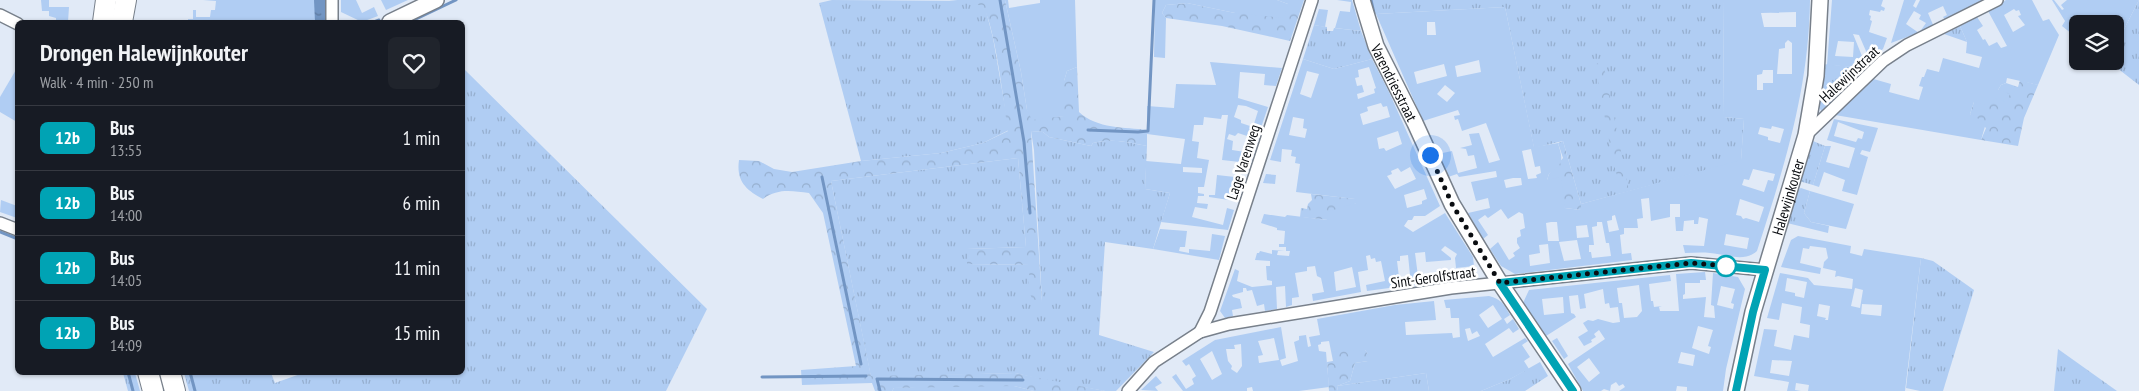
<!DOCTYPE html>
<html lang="en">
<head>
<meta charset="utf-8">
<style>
  :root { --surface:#171b24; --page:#20242c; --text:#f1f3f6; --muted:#9ea1a6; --line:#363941 }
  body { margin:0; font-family:"PT Sans Narrow",sans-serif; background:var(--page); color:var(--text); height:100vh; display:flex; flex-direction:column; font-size:19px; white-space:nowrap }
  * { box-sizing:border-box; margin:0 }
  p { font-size:16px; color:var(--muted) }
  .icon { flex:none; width:28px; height:28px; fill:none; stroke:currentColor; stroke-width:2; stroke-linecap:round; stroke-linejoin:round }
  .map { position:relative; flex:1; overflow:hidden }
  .panel { position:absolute; left:15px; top:20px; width:450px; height:355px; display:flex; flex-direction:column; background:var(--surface); border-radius:8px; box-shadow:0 1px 4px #0004 }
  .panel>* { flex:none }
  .badge { padding:0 10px; border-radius:8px; font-size:18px; line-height:32px }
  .fabs { position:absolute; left:2069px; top:15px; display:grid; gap:10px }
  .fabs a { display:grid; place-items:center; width:55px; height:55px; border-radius:8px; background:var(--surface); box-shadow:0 1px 4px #0004; font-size:25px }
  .you { position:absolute; width:25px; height:25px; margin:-12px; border:4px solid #fff; border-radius:50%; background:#1a73e8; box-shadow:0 0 0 8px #1a73e833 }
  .map>.badge { position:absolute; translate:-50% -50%; box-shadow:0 0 0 2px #fff }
  .round { display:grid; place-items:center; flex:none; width:52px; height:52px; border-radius:8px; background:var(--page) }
  .headline { display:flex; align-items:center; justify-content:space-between; height:85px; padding:0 25px }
  h1 { font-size:24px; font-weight:800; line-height:38px }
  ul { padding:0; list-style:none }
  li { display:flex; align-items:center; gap:15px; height:65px; padding:0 25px; border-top:1px solid var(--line) }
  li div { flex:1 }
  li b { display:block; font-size:19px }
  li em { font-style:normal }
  li .badge { min-width:55px; font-weight:700; text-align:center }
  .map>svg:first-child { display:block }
</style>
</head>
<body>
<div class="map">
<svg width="2139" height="391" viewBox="0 0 2139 391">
  <defs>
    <pattern id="grass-tufts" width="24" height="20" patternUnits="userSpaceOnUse" patternTransform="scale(1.25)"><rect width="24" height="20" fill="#b0cdf3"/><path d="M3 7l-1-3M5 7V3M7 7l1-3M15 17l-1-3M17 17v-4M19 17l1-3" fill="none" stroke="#96afcf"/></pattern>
    <pattern id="forest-crowns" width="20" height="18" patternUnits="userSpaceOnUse" patternTransform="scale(1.25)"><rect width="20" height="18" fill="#b0cdf3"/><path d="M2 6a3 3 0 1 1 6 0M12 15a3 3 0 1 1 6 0" fill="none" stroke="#96afcf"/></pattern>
    <pattern id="water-ripples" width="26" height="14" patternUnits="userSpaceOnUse" patternTransform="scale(1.25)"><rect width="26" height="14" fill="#7295c3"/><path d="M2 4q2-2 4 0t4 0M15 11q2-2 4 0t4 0" fill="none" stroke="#5c789d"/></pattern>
  </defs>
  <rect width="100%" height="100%" fill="#e1eaf7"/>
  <!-- grass -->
  <g fill="url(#grass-tufts)">
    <polygon points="832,0 970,1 981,5 986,11 993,38 1009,130 983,143 941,153 861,161 819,3"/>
    <polygon points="1371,0 1723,0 1724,117 1744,119 1741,161 1581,204 1563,141 1534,148 1505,7 1376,14"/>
    <polygon points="2139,0 2139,85 2108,61 2115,61 2115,47"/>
    <polygon points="1314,25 1327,27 1327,31 1333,31 1334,28 1361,31 1372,59 1334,69 1303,59"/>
    <polygon points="1960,26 1967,42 1944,34"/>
    <polygon points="1823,64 1855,67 1860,75 1826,111 1822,112 1818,106"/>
    <polygon points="463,68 707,309 666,391 189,391 184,373 271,373 275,383 303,373 462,372"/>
    <path d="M1031,131l12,1 6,5 42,9 2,-3c19,-5 35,-1 54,3l-2,43 25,4 -17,56 -48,-7 -6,93 55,17 -38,39h-11l-56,-10 -34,-8 -144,4 -40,-196 187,-23 8,89 -59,2v15l63,1 12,37 -8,-152z"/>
    <polygon points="1813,141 1825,146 1813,185 1799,181 1805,155"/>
    <polygon points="1801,188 1810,191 1804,213 1811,222 1829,226 1828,233 1787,223 1797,190"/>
    <polygon points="1921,258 1933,261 1974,290 1943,391 1920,391 1906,388"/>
    <polygon points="2058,349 2117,391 2054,391"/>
    <polygon points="1540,362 1548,376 1525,391 1481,391 1510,379"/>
    <polygon points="123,373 135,373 140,391 128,391"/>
    <polygon points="1426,373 1429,391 1338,391 1337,386"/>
    <polygon points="939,386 1014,386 1034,391 892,391 894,388"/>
  </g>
  <!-- forest -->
  <g fill="url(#forest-crowns)">
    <path d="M949,0h56l16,72 6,38 20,7 17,-1v-35l3,-10 10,-4 2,45c18,17 46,15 68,18v16c-18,-4 -35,-8 -54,-3l-2,3 -42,-9 -6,-5 -12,-1 11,171 -10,-3 -4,-11 2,-23 -63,-1v-15l59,-2 -8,-89 -187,23 40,195 144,-3 90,18h-71l-20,-5 -120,2 -2,3h-17l-3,-8 -70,2 -1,-15 55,-4 -33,-153 -14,-20c-17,-2 -31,-5 -46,6 -17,-9 -27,-18 -24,-39l20,1 15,8 18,3 69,-11 80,-8 42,-10 25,-12c-3,-21 -14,-114 -26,-124 -10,-7 -22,-5 -33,-7z"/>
    <polygon points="1277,0 1304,0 1290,41 1222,26 1166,18 1162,13 1166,5 1187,3 1235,13 1288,4"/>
    <polygon points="1603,62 1629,191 1621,193 1611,151 1595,64"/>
    <polygon points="2020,80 2038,85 2024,118 2018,146 1981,140 1986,128 1970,114 1974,102 1998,90 2001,85 2006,83 2018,87"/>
    <polygon points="1563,141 1581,204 1581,210 1565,208 1547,180 1549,174 1563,158 1558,143"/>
    <polygon points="1311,194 1356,199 1356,203 1328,220 1300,217 1301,208 1307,209 1308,204 1312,200"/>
    <polygon points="1342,349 1365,350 1368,354 1368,361 1355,363 1350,381 1337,386 1338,391 1329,391 1327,362 1333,361 1331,351"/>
  </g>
  <!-- garden -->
  <g fill="#b0cdf3" fill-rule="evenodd">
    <polygon points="41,0 49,0 49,7 69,7 68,22 56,22 56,18 49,16 49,11 42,11"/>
    <polygon points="203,0 326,0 326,22 188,22 188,19 193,19 193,10 196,10 196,17 210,17 211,10 215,10 216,1"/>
    <polygon points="341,0 356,0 362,13 374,7 378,16 362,22 341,12"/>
    <polygon points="381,0 408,0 386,10"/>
    <polygon points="1005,0 1008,0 1009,8 1040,3 1040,0 1075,0 1077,67 1067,71 1064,81 1064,116 1032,120 1027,110 1021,72"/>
    <polygon points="1155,0 1277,0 1288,4 1284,18 1235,13 1187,3 1166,5 1162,13 1166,18 1165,58 1154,57"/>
    <polygon points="1337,0 1352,0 1361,31 1335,28 1340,11 1350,12 1351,2"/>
    <path d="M1723,0h87c-1,89 -26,168 -53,251 -13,12 -32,3 -47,2 -9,-1 -17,0 -25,0l-2,-8 21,1 4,-27 -9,-2 -1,7h-4v-4l-10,1 -1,10h-7l-1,-14h5v-13h-10v13l-19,4 -2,-23 -8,1 2,19 -6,1 1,9h-14v6l-4,1 2,19 9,-1 1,7 -117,14 -14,-8 -11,-17 8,-7 11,18 6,-4 -2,-3 7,-5 -3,-5v-5l4,-2 -1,-6 5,-2 -2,-14 -4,-2 -11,7 -7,-10 -13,9 -3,-3 -7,5 10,15 -5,4 -15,-26 22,-5 -2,-10 -12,3 -5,-19 26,-5 -1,-6 -37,6 -2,-3 -9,3 -10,-23 14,-3 6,22 19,-5 -3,-13 -6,1 -2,-7 -6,-1 12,-3 -3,-11 10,-1 10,30 11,-3 -14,-37 -24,8 -4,-12 -3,1 -1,-4 6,-1 -2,-5 -35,11 -47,-107 129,-7 29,140 24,-4c5,17 6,20 -9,31l-2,6 14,-3 4,31 16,2v-6l160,-44 3,-41 -20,-2zM1761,13l35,-1v15h-32zM1427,22h8l1,13h-9zM1788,40l4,3v31h-15l2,-25 6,-1v-5zM1479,60l2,12 -24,5 -2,-11zM1444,64l3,12 -30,8 -3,-12zM1763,70h10v13h-10v7h-6v-15l5,-1zM1445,85l10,8 -8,9 -10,-8zM1772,126l12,3 -4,14 -12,-3v-3l-10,-3 2,-7 11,2zM1531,149l4,18 5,-1 1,7 -5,2 1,3 -9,1 -6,-28zM1753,169l22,5 -2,7 -5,-1 -4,12 -22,-7 2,-6 5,1zM1513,178h8l1,7 -16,3 -2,-8zM1740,199l24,8 -5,15 -13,-4 -3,1 -2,-3 -5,-1zM1615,215l4,15 -10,2 -2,-11 5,-1v-4zM1551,222h6l2,19h-11l-2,-18zM1597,222h5l4,21h3l2,13 -19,2 -1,-6h-2v-7h5l-2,-18 5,-1zM1587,225l2,12 -12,1 -1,-12zM1726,234l23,4 -2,11 -23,-4zM1577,240l4,19 -17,2 -5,-19zM1548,244l2,19 -20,3 -1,-11 11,-2 -1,-8z"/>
    <path d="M1832,0h51l-2,6 4,2 -1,3 -3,-1 -1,2 -10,-2 -1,5 2,1 -1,4 2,1 -3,11 18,6 -4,11 -14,9 -10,-23 -6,-1 11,27 -9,6 -28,-2zM1838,41l16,1 -1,15 -18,-1z"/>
    <path d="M1904,0h12l-3,6 3,2 4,-8h70l-44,21 -3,-4 4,-2 -4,-9 -15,7 6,14 -43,16zM1914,11l7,4 -2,4 7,4 -7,10 -13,-9z"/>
    <path d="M2006,0h26l11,21 6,-2 10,16 -21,50 -31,-7 -1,5 -5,2 -3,5 12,4 -3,8 -14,-4 -7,7 -12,-3 -4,12 16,9 -5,17 -146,-25 35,-37 21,6 -2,8 30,8 4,-13 -4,-1 3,-9h2l3,-8 12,3 4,-14 36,10 3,-11 -16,-4 1,-11 -7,-16 17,-9 6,9 -6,4 6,10 2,-1 4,7 8,-4 4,6 6,-2 -19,-35zM2014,9l2,2 3,-1 2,5 -3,1 7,9 -12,7 -9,-17z"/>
    <polygon points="2052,0 2054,0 2062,10 2064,9 2061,5 2067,0 2139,0 2115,47 2115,24 2078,24 2077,38 2062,26 2065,21"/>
    <polygon points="1319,9 1328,10 1325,27 1314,25"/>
    <path d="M1303,59l31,10 38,-10 17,33 51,114 -15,10h-11l-2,4h-4l-4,6 9,6 32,-19 28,44 1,9 -18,2 -1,-10 2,-4 -12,-8 -4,4 10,8v2l-25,2 -1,-10 -10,1 4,31 -52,7 -1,-6 19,-4 -4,-20 -5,1 -1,-4 -4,1 -1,-4 -4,1 2,14 -10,2 3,20 -48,9 -1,-7 12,-2 -3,-14 -4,-2 -2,-10 -8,1v4l-12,2 4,24 -7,1v7l-6,2 -1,-21 -9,1 1,22 -12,2 -1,-7 -7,2 -5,-16 -5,1 -1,-3h-3v4l-11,3 1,2 7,2 2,9 -10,2 1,6 -8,2 -5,-7 15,-42 4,2 -2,10 15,6 20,-2v-4l-5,-1 -1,-14h4v-5l-15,-1 2,-7h2l1,-2 12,3v-4l13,1h-7l-1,4 12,1 1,-5h-4v-4h-7v-3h5l1,-13 -8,-1v-2l-16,-5 3,-9 21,3 2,-2 40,5v-8l29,-9 -1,-4 -59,-7 4,-28 -5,-1 1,-6 -5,-1 1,-6 -10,-1 -1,13 -11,-2zM1369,67l7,21 -2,1 1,4 -17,6 -1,-5 7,-2 -2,-7 -5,1 -2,-8 4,-1 -1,-7zM1307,71l12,3 -8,24 -11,-4zM1381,103l2,4 4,-1 3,11 -27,8 -3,-11 8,-3 -1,-4zM1293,117l11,2 -1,9 4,1 -2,9 -16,-3zM1398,131l4,13 -16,7 -2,-3 -5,1 -2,-11zM1410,167l6,12 -21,10 -8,-13 5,-2 -1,-3 7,-3 3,4zM1424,189l3,10 -5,2v3l-15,4 -3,-13zM1408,255l2,20 -3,3 -8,-1 -2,-16h3v-5zM1352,267l4,20 -20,4 -2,-19z"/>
    <path d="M1210,62l72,6 -6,18 -12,-1 1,-11 -25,-2 -2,26 30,9 -19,56 -27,-3 6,-45h-6l-1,4 -17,-2 -1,8h-9l-2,16 7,1 -2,16 12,2 -5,27h-6v6l6,1v2h-6l-1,7 11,1 -1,5 -12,-2 -3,10 31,8 4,-17 7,2 -6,20 -67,-8 9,-29 -25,-4 1,-28 35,3 4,-25 -38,-5v-28l27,2 2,-24 40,1zM1238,105l8,1 12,5 -5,16 -12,-4v-3l-7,-3zM1238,133l12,4 -5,15 -13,-2 1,-9 -6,-2 2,-5 6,2zM1183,167l19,1v5l-19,-1z"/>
    <polygon points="17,68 18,121 17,122 0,112 0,97"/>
    <path d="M1834,119l44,9 -8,24 -8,-2 -2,4 8,3 -11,38 -15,-4 3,-11 -21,-8 -5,15 -6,-2 12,-39h6l-5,16 23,6 6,-20 -28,-8zM1838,122l26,10 -2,7 -4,-1 -2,4 -22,-6z"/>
    <polygon points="1266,174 1276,175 1275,184 1263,183"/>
    <polygon points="1217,175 1244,178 1236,201 1209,197 1209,195 1215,195"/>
    <polygon points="1810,191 1854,204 1846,229 1811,222 1804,213"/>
    <polygon points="1,200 17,206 17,218 0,212"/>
    <polygon points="1160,229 1187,231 1185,247 1180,247 1179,251 1189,253 1189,249 1210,251 1212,234 1225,236 1219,260 1153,249"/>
    <path d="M1798,236l53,10 -1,7 12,3 2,-7 57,9 -16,133h-97l1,-6 -13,-2 -1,7 6,1h-14l2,-9 -35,-6 10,-47 13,1 -3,16 17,4 3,-15 15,3 1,-13 -10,-2 2,-16 -20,-4 -3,17 -12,-2 13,-45 28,5 6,7 38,4 1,-10 -15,-3 -3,1 1,-6 -13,-3 1,-6 4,-4 -2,-10 -16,-2 -1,3 -6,-1 -3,15 21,5 -1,6 -39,-7 10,-27zM1787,278l20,4 -3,16 -9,-2v-3l-10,-2zM1855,288l8,2 -3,18 -9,-2zM1819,304l11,2 -2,14h-3l1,-2 -9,-2zM1862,304l20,1 -1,11 -20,-2zM1772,360l20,1 -3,15 -19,-3z"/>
    <path d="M1705,272l1,8h-6v3h-15v11l-2,1v4l23,-2 -2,20 11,1 -1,-12 -3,-1 2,-32 25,4 7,12 -19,80 -3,22h-36v-4l-10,-1 -1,5h-57l6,-4 -2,-3 -4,2 -3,-4 -5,3 -1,6 -6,-2 -3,2h-18l-15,-27 37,-25 -6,-9 -5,4 2,3 -5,3 1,2 -8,4 -6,-9 10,-6 -5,-8 5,-3 5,1 5,-2 15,4 7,-1 -2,-15 -8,1 -1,-5 -4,1 -2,-15 -19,5 2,14 -6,1 -2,-14 -9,1 2,17 3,1 2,3 -30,19 -23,-33 6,-13 141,-15 1,6 -22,3 2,17h2l1,6 8,-1 -3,1 1,4h19l-3,-37zM1639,285l3,26 -5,6 -13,1 -2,-15h-3l-2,-15zM1721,286l14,3 -4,14 3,1 -1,5 -16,-4zM1563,297l1,16 -20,2 -2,-16zM1698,326l15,4 -5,16 3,1 -2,7 -17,-6zM1681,352l14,3 -2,11 -15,-3zM1589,358l11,15 -11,9 -12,-15z"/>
    <path d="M1489,296c12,3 15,8 21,19l-6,4 3,5 6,-5 6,10 -6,4 -4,-5 -24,16 8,13 32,-19 3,3 -6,4 8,12 -6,4 5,8 -19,10 -29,12h-52l-3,-18 -89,13 13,-5 5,-18 13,-2v-7l-3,-4 -34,1 -2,-10 -8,1v2l-3,1 1,6 7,1 3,35 -30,4h-46l-1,-4 -5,1v3h-64l-11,-14 4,-3 10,15 8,-5 -2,-5 4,-3 -7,-12 -3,2 -4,-5 33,-21 66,-13 5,31 -6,2 2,6 16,-5 -4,-19 5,-2v-4l7,-1 2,12 3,-1 -2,-9 11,-2 -3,-16 78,-14 39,-4 2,19 -31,2 1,13 46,-2 1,5 7,-1 -1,-19h-8l-1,-10h-4l-2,-8zM1493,305l9,14 -14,9 -9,-13zM1470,328l2,6 5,-3 3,5 -12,5 -3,-12zM1274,338l5,22 -20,3 -1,-7 5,-1 -5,-14zM1241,344l1,22 -5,7 -6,-4 1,-3 -4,-5 -2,-12h9l-1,-4zM1212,351l10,23 -10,6 -12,-21z"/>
    <polygon points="1557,338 1568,356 1564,359 1552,341"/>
    <polygon points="1156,376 1162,383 1155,387 1158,391 1141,390"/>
  </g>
  <!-- water -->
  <polygon fill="url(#water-ripples)" points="314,0 325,0 325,22 315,22"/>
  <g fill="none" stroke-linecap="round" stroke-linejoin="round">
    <!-- stream -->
    <g stroke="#7295c3" stroke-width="3">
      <polyline points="1000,0 1024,142 1030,213"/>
      <polyline points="1371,0 1374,13 1373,16"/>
      <polyline points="414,20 456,0"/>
      <polyline points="374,22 379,20"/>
      <polyline points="1088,130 1138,132 1148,131 1154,0"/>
      <polyline points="822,177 861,364"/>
      <polyline points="0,232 18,239"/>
      <polyline points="128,372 133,391"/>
      <polyline points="190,372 195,391"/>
      <polyline points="762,377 866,376"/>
      <polyline points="880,391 877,379 1023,380"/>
    </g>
    <!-- minor casing -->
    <g stroke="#78808b" stroke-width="14">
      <g id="minor">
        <polyline points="332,0 332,22"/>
        <polyline points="0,15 18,24"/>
        <polyline points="1806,135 1883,61 1907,45 1997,0"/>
        <polyline points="0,223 18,230"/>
        <polyline points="1200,332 1210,312 1312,0"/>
        <polyline points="1128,391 1154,362 1200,332 1229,324 1451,288 1691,263 1765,270"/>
      </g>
    </g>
    <!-- tertiary casing -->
    <g stroke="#78808b" stroke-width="18">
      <g id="tertiary">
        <path id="s1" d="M1362,0l14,46 39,77 37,81 48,79 73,108"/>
        <polyline points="390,22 436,0"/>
        <path id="s2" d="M1736,391l17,-79 53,-177 10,-59 4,-76"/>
      </g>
    </g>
    <!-- trunk casing -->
    <g stroke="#78808b" stroke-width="22">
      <g id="trunk">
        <polyline points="103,22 106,0"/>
        <polyline points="122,22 126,0"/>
        <polyline points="148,372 153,391"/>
        <polyline points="170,372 175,391"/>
      </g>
    </g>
    <!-- minor -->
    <use href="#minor" stroke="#fff" stroke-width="11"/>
    <!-- tertiary -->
    <use href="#tertiary" stroke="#fff" stroke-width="15"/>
    <!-- trunk -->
    <use href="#trunk" stroke="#fff" stroke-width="20"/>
  </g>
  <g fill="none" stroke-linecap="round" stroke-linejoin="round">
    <!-- line casing -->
    <g stroke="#fff" stroke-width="11">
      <polyline id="line" points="1573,391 1500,283 1691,263 1765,270 1753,312 1736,391"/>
    </g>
    <!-- line -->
    <use href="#line" stroke="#00a3b4" stroke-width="8"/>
    <!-- walk -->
    <polyline stroke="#0a0d11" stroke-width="5" stroke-dasharray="0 9" points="1430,155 1452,204 1500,283 1691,263 1726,266"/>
  </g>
  <!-- markers -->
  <circle fill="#fff" stroke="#00a3b4" stroke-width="2.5" cx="1726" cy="266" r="10"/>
  <g text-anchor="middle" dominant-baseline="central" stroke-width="5" stroke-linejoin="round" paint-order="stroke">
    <!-- street labels -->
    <g font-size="15" fill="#0a0d11" stroke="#fff">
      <text transform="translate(1849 74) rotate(-43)">Halewijnstraat</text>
      <text stroke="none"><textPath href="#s1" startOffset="89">Varendriesstraat</textPath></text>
      <text transform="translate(1243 162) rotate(-72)">Lage Varenweg</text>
      <text stroke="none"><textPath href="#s2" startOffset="201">Halewijnkouter</textPath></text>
      <text transform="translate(1433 277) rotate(-8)">Sint-Gerolfstraat</text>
    </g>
  </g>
</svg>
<div class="fabs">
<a><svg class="icon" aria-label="layers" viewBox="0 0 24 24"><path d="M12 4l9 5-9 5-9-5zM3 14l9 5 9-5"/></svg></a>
</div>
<div class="you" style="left:1430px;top:155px"></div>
<section class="panel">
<div class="headline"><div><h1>Drongen Halewijnkouter</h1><p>Walk · 4 min · 250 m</p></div><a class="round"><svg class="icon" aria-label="heart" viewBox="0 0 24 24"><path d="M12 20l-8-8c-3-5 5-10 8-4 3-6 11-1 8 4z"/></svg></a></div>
<ul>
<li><span class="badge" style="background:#00a3b4;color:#fff">12b</span><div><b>Bus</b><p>13:55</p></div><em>1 min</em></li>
<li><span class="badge" style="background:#00a3b4;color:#fff">12b</span><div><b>Bus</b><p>14:00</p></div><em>6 min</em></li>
<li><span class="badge" style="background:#00a3b4;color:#fff">12b</span><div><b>Bus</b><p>14:05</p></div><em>11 min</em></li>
<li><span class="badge" style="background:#00a3b4;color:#fff">12b</span><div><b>Bus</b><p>14:09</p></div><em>15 min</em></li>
</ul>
</section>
</div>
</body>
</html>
